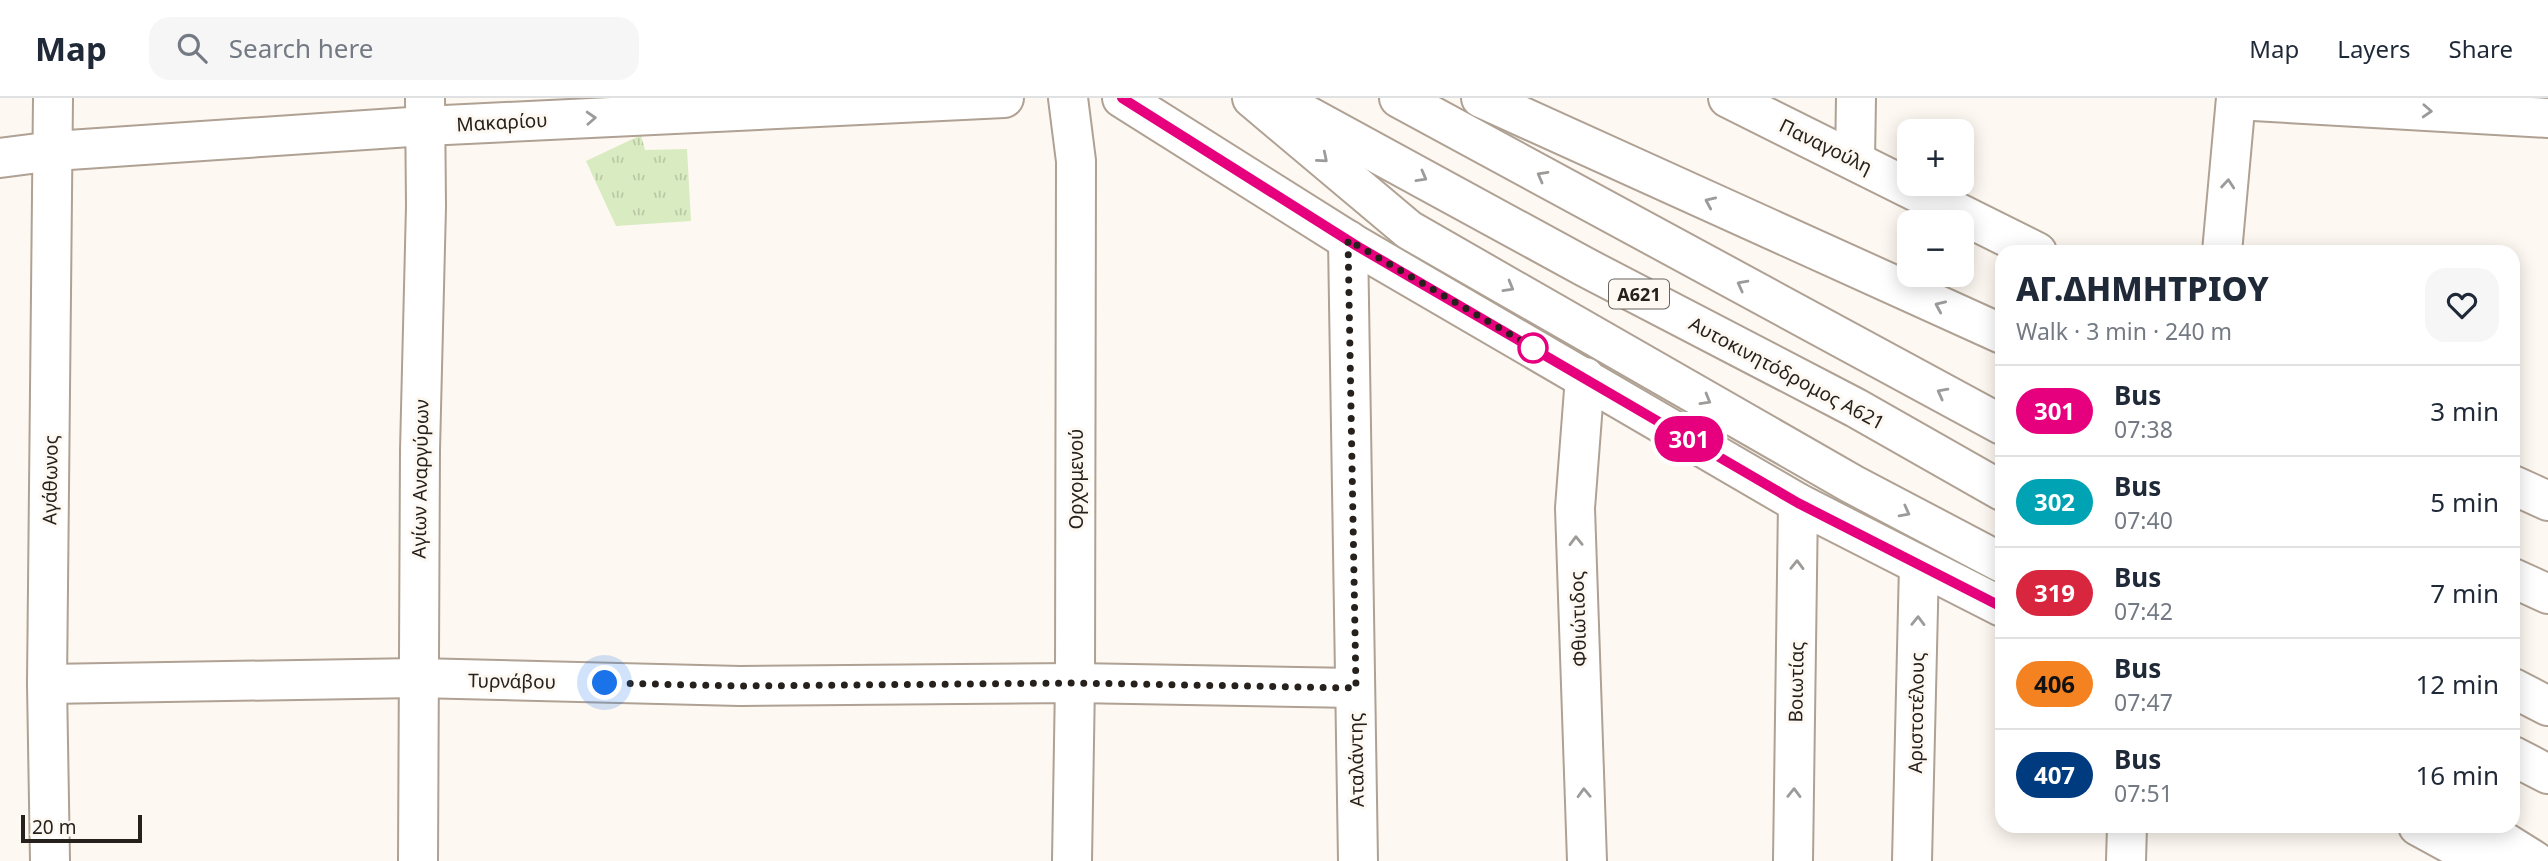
<!DOCTYPE html>
<html lang="en">
<head>
<meta charset="utf-8">
<style>
  :root { --surface:#fff; --page:#f6f6f7; --text:#1f2937; --muted:#747a83; --line:#e0e1e3 }
  body { margin:0; font-family:"Noto Sans",sans-serif; background:var(--page); color:var(--text); height:100vh; display:flex; flex-direction:column; font-size:26px; white-space:nowrap }
  * { box-sizing:border-box; margin:0 }
  p { font-size:23px; color:var(--muted) }
  .icon { flex:none; width:38px; height:38px; fill:none; stroke:currentColor; stroke-width:2; stroke-linecap:round; stroke-linejoin:round }
  .map { position:relative; flex:1; overflow:hidden }
  .panel { position:absolute; left:1995px; top:147px; width:525px; height:588px; display:flex; flex-direction:column; background:var(--surface); border-radius:21px; box-shadow:0 4px 18px #0003 }
  .panel>* { flex:none }
  .badge { padding:0 14px; border-radius:23px; font-size:24px; line-height:46px }
  .fabs { position:absolute; left:1897px; top:21px; display:grid; gap:14px }
  .fabs a { display:grid; place-items:center; width:77px; height:77px; border-radius:14px; background:var(--surface); box-shadow:0 4px 18px #0003; font-size:35px }
  .scale { position:absolute; left:21px; bottom:18px; width:121px; box-sizing:border-box; padding-left:7px; border:4px solid #26211c; border-top:0; font-size:19px; line-height:24px; white-space:nowrap; color:#26211c; -webkit-text-stroke:5px #fef8f2; paint-order:stroke }
  .you { position:absolute; width:35px; height:35px; margin:-18px; border:5px solid #fff; border-radius:50%; background:#1a73e8; box-shadow:0 0 0 10px #1a73e833 }
  .map>.badge { position:absolute; translate:-50% -50%; box-shadow:0 0 0 4px #fff }
  .round { display:grid; place-items:center; flex:none; width:74px; height:74px; border-radius:21px; background:var(--page) }
  .summary { display:flex; align-items:center; justify-content:space-between; height:119px; padding:0 21px }
  h1 { font-size:33px; font-weight:800; line-height:52px }
  ul { padding:0; list-style:none }
  li { display:flex; align-items:center; gap:21px; height:91px; padding:0 21px; border-top:2px solid var(--line) }
  li div { flex:1 }
  li b { display:block; font-size:26px }
  li em { font-style:normal }
  li .badge { min-width:77px; font-weight:700; text-align:center }
  header { display:flex; align-items:center; gap:42px; box-sizing:border-box; height:98px; padding:0 35px; background:var(--surface); border-bottom:2px solid var(--line) }
  header strong { font-size:33px }
  nav { display:flex; gap:38px; margin-inline-start:auto; font-size:24px }
  .search { width:490px; height:63px; background:var(--page); display:flex; align-items:center; gap:18px; box-sizing:border-box; padding:0 24px; border-radius:21px; color:var(--muted); font-size:26px }
  .map>svg:first-child { display:block }
</style>
</head>
<body>
<header>
<strong>Map</strong>
<div class="search"><svg class="icon" aria-label="search" viewBox="0 0 24 24"><circle cx="10" cy="10" r="6"/><path d="M15 15l6 6"/></svg>Search here</div>
<nav><a>Map</a><a>Layers</a><a>Share</a></nav>
</header>
<div class="map">
<svg width="2548" height="763" viewBox="0 0 2548 763">
  <defs>
    <pattern id="park-tufts" width="24" height="20" patternUnits="userSpaceOnUse" patternTransform="scale(1.75)"><rect width="24" height="20" fill="#d9ebc0"/><path d="M3 7l-1-3M5 7V3M7 7l1-3M15 17l-1-3M17 17v-4M19 17l1-3" fill="none" stroke="#bac9a4"/></pattern>
  </defs>
  <rect width="100%" height="100%" fill="#fef8f2"/>
  <!-- park -->
  <polygon fill="url(#park-tufts)" points="641,37 645,52 687,51 691,123 616,128 586,63"/>
  <g fill="none" stroke-linecap="round" stroke-linejoin="round">
    <!-- street casing -->
    <g stroke="#afa193" stroke-width="42">
      <g id="street">
        <polyline points="1068,0 1076,63 1075,585 1072,763"/>
        <polyline points="2236,2 2548,20"/>
        <polyline points="0,60 54,53 425,28 1004,0"/>
        <polyline points="1855,62 1856,0"/>
        <polyline points="1348,142 1358,763"/>
        <polyline points="2222,154 2236,0"/>
        <polyline points="1585,279 1575,410 1587,763"/>
        <polyline points="47,586 417,580 740,588 1075,585 1355,590"/>
        <polyline points="50,763 47,586 53,0"/>
        <polyline points="418,763 420,352 426,108 425,0"/>
        <polyline points="1793,763 1798,405"/>
        <polyline points="1912,763 1919,467"/>
        <polyline points="2126,763 2127,728"/>
      </g>
    </g>
    <!-- secondary casing -->
    <g stroke="#afa193" stroke-width="42">
      <g id="secondary">
        <polyline points="1122,0 1357,148 1798,405 2002,509"/>
        <polyline points="1728,0 2037,154"/>
        <polyline points="2513,387 2548,403"/>
        <polyline points="2418,728 2482,763"/>
      </g>
    </g>
    <!-- highway casing -->
    <g stroke="#afa193" stroke-width="42">
      <g id="highway">
        <polyline points="1252,0 1409,132 1852,386 2002,465"/>
        <polyline points="1399,0 2002,327"/>
        <polyline points="1481,0 2002,236"/>
        <polyline points="1277,1 1585,169 1856,310 2002,393"/>
        <polyline points="2513,480 2548,496"/>
        <polyline points="2513,590 2548,608"/>
        <polyline points="2513,658 2548,676"/>
        <polyline points="2479,728 2535,763"/>
      </g>
    </g>
    <!-- street -->
    <use href="#street" stroke="#fff" stroke-width="38"/>
    <!-- secondary -->
    <use href="#secondary" stroke="#fff" stroke-width="38"/>
    <!-- highway -->
    <use href="#highway" stroke="#fff" stroke-width="38"/>
  </g>
  <!-- one-way arrows -->
  <defs><path id="oneway-chevron" d="M-2-3.5L2.5 0L-2 3.5" fill="none" stroke-width="1.6" stroke-linecap="round" stroke-linejoin="round" transform="scale(1.75)"/></defs>
  <g stroke="#9d9b99">
    <use href="#oneway-chevron" transform="translate(2427 13) rotate(3)"/>
    <use href="#oneway-chevron" transform="translate(591 20) rotate(-3)"/>
    <use href="#oneway-chevron" transform="translate(1323 60) rotate(40)"/>
    <use href="#oneway-chevron" transform="translate(1542 78) rotate(-151)"/>
    <use href="#oneway-chevron" transform="translate(1422 79) rotate(29)"/>
    <use href="#oneway-chevron" transform="translate(2228 86) rotate(-85)"/>
    <use href="#oneway-chevron" transform="translate(1710 104) rotate(-156)"/>
    <use href="#oneway-chevron" transform="translate(1742 187) rotate(-152)"/>
    <use href="#oneway-chevron" transform="translate(1509 189) rotate(30)"/>
    <use href="#oneway-chevron" transform="translate(1940 208) rotate(-156)"/>
    <use href="#oneway-chevron" transform="translate(1942 295) rotate(-152)"/>
    <use href="#oneway-chevron" transform="translate(1706 302) rotate(30)"/>
    <use href="#oneway-chevron" transform="translate(1905 414) rotate(28)"/>
    <use href="#oneway-chevron" transform="translate(1576 443) rotate(-91)"/>
    <use href="#oneway-chevron" transform="translate(1797 467) rotate(-89)"/>
    <use href="#oneway-chevron" transform="translate(1918 523) rotate(-89)"/>
    <use href="#oneway-chevron" transform="translate(1584 695) rotate(-92)"/>
    <use href="#oneway-chevron" transform="translate(1794 695) rotate(-89)"/>
  </g>
  <g fill="none" stroke-linecap="round" stroke-linejoin="round">
    <!-- line casing -->
    <g stroke="#fff" stroke-width="16">
      <polyline id="line" points="1122,0 1357,148 1798,405 2002,509"/>
    </g>
    <!-- line -->
    <use href="#line" stroke="#e6007e" stroke-width="10"/>
    <!-- walk -->
    <polyline stroke="#26211c" stroke-width="7" stroke-dasharray="0 12.6" points="605,585 740,588 1075,585 1356,590 1348,142 1539,253 1533,250"/>
  </g>
  <!-- markers -->
  <circle fill="#fff" stroke="#e6007e" stroke-width="3.5" cx="1533" cy="250" r="14"/>
  <g text-anchor="middle" dominant-baseline="central" stroke-width="6" stroke-linejoin="round" paint-order="stroke">
    <!-- shield labels -->
    <rect fill="#fef8f2" stroke="#67625c" stroke-width="2" x="1609" y="181.5" width="60" height="29" rx="5"/>
    <g font-size="18" font-weight="bold" fill="#26211c">
      <text x="1639" y="196">Α621</text>
    </g>
    <!-- street labels -->
    <g font-size="19" fill="#26211c" stroke="#fef8f2">
      <text transform="translate(502 24) rotate(-3)">Μακαρίου</text>
      <text transform="translate(1826 48) rotate(26)">Παναγούλη</text>
      <text transform="translate(1787 275) rotate(28)">Αυτοκινητόδρομος Α621</text>
      <text transform="translate(420 381) rotate(-89)">Αγίων Αναργύρων</text>
      <text transform="translate(1076 381) rotate(-90)">Ορχομενού</text>
      <text transform="translate(50 382) rotate(-89)">Αγάθωνος</text>
      <text transform="translate(1578 521) rotate(-92)">Φθιώτιδος</text>
      <text transform="translate(512 583) rotate(1)">Τυρνάβου</text>
      <text transform="translate(1796 584) rotate(-89)">Βοιωτίας</text>
      <text transform="translate(1916 615) rotate(-89)">Αριστοτέλους</text>
      <text transform="translate(1356 662) rotate(-91)">Αταλάντης</text>
    </g>
  </g>
</svg>
<div class="fabs">
<a>+</a>
<a>−</a>
</div>
<div class="scale">20 m</div>
<div class="you" style="left:605px;top:585px"></div>
<b class="badge" style="left:1689px;top:341px;background:#e6007e;color:#fff">301</b>
<section class="panel">
<div class="summary"><div><h1>ΑΓ.ΔΗΜΗΤΡΙΟΥ</h1><p>Walk · 3 min · 240 m</p></div><a class="round"><svg class="icon" aria-label="heart" viewBox="0 0 24 24"><path d="M12 20l-8-8c-3-5 5-10 8-4 3-6 11-1 8 4z"/></svg></a></div>
<ul>
<li><span class="badge" style="background:#e6007e;color:#fff">301</span><div><b>Bus</b><p>07:38</p></div><em>3 min</em></li>
<li><span class="badge" style="background:#00a3b4;color:#fff">302</span><div><b>Bus</b><p>07:40</p></div><em>5 min</em></li>
<li><span class="badge" style="background:#d7263d;color:#fff">319</span><div><b>Bus</b><p>07:42</p></div><em>7 min</em></li>
<li><span class="badge" style="background:#f58220;color:#111">406</span><div><b>Bus</b><p>07:47</p></div><em>12 min</em></li>
<li><span class="badge" style="background:#003b80;color:#fff">407</span><div><b>Bus</b><p>07:51</p></div><em>16 min</em></li>
</ul>
</section>
</div>
</body>
</html>
